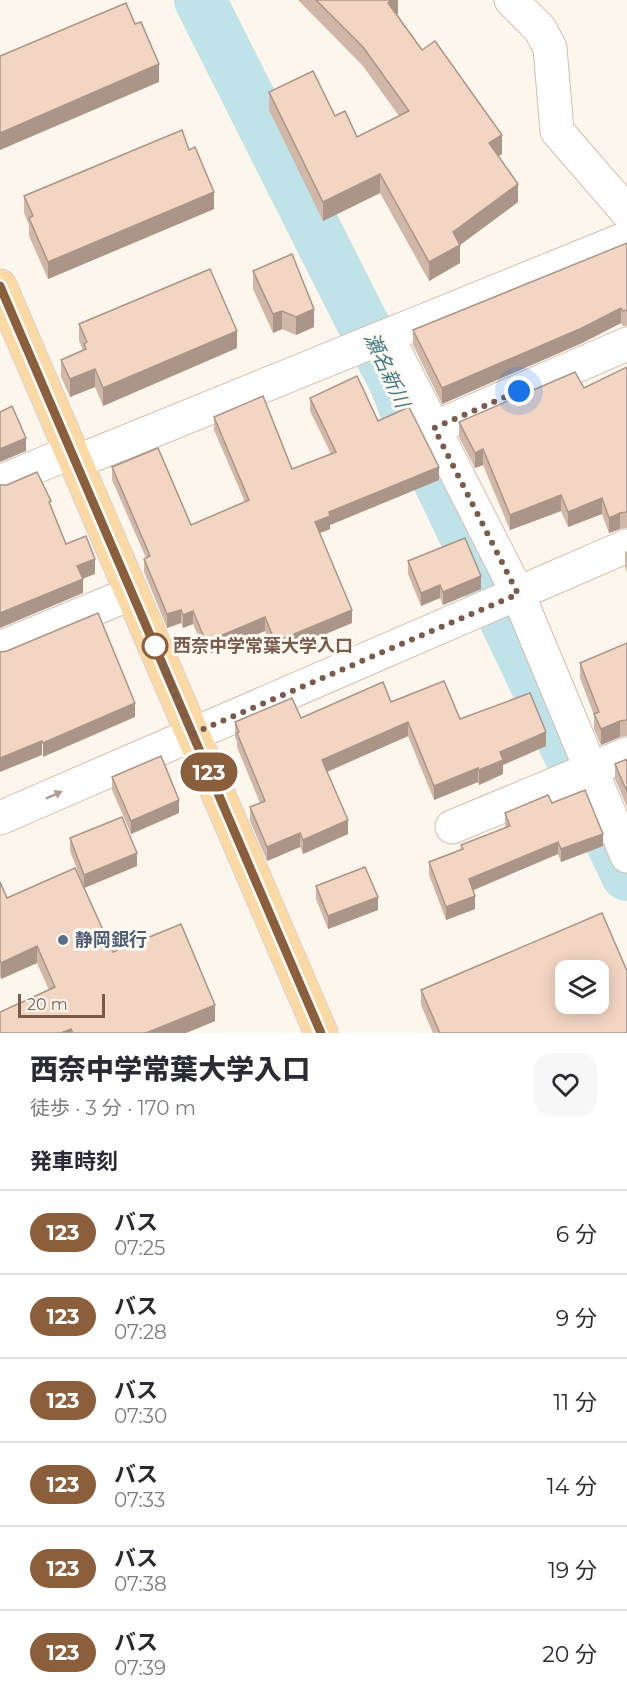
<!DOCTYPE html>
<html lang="ja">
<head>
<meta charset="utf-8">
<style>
  :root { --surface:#fff; --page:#f7f7f7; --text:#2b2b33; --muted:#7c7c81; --line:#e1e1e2 }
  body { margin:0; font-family:Montserrat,"Noto Sans JP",sans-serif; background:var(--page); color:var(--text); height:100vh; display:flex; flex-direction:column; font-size:22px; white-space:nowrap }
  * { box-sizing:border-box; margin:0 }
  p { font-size:20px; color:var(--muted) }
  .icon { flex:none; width:33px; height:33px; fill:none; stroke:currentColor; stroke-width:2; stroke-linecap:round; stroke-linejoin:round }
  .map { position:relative; height:1033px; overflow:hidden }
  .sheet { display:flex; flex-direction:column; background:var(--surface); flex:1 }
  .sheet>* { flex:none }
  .badge { padding:0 12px; border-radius:20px; font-size:21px; line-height:39px }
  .buttons { position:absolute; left:555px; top:960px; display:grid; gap:12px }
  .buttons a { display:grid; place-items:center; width:54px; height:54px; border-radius:12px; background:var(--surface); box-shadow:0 3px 15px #0003; font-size:30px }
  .scale { position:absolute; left:18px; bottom:15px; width:87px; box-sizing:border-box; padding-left:6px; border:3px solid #7a5c4d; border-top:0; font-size:16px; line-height:21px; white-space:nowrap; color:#7a5c4d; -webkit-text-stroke:4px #fffaf3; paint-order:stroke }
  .you { position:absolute; width:30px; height:30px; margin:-15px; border:4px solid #fff; border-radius:50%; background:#1a73e8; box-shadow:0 0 0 9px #1a73e833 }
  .map>.badge { position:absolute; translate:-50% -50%; box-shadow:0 0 0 3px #fff }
  h2 { padding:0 30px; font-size:22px; line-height:54px }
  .round { display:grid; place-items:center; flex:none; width:63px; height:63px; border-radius:18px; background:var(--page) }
  .overview { display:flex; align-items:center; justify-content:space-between; height:102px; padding:0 30px }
  h1 { font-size:28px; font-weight:800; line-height:45px }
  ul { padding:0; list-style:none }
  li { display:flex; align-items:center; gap:18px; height:84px; padding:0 30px; border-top:2px solid var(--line) }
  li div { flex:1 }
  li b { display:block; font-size:22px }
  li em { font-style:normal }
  li .badge { min-width:66px; font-weight:700; text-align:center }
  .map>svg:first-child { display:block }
</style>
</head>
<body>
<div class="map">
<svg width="627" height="1033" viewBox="0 0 627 1033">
  <rect width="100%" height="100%" fill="#fdf6ec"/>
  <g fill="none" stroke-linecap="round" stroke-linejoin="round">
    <!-- river -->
    <polyline stroke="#bfe3e8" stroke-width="52" points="200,0 361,320 394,380 408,416 627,875"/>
    <!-- minor casing -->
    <g stroke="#d1beb0" stroke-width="35">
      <g id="minor">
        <polyline points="511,0 540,29 550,48 557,131 627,212"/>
        <polyline points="387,336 518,594 627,856"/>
        <polyline points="434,428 627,344"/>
        <polyline points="76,462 627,238"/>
        <polyline points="0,482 71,452"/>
        <polyline points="0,648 132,593"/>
        <polyline points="0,818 627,546"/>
        <polyline points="452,827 627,754"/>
      </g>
    </g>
    <!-- major casing -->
    <g stroke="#dad1cd" stroke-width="35">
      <polyline id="major" points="0,286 321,1033"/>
    </g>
    <!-- minor -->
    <use href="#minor" stroke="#fff" stroke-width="33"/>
    <!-- major -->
    <use href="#major" stroke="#fbd9a5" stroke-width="33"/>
  </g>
  <!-- wall -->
  <g fill="#d1b7a8">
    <polygon points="298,0 398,0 398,13 397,14 422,50 502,154 498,156 518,202 460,245 460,263 429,281 380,193 323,221 269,110 269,92 357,137 399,116 363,66"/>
    <polygon points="189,150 214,209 48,279 29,236 29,225 24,213 24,196"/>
    <polygon points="627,243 627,326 623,326 621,323 582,343 442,404 413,345 413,330"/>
    <polygon points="253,271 314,327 296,335 282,329 273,333 253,289"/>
    <polygon points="79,324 237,348 103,406 95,387 70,397 61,377 61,360 83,350 79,341"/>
    <polygon points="627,367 627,528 620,529 609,533 602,514 568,527 561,511 510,530 483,465 475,468 459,437 459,422 584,388"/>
    <polygon points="310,398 378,421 439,480 330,525 330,529 320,533 352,623 275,655 265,631 206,655 193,624 183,628 181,623 167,628 144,572 144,559 146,558 112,480 112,467 191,525 245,502 214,430 214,417 292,469 331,454 310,411"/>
    <polygon points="627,551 627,572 625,567 625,552"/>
    <polygon points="408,561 481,589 443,605 440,598 421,606 408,574"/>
    <polygon points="627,643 627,736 620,737 601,745 594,729 594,715 580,678 580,663"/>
    <polygon points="391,702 460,719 546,746 503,765 503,774 479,785 478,782 434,800 408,736 327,772 348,834 303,854 300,847 267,861 250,821 250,807 260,803 237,747 237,742 235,737 235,722 301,718"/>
    <polygon points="627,759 627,807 615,779 615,764"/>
    <polygon points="112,777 179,813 131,834 112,790"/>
    <polygon points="552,803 603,846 561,862 558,854 473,890 475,909 446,920 429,875 429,862 461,849 461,845 506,828 505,825 505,813"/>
    <polygon points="70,838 137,866 84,888 70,851"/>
    <polygon points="0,882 7,898 113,952 215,1021 186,1033 0,1033 49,990 37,963 1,979 0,976"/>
    <polygon points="316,886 378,910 328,929 316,899"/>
    <polygon points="421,990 627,1033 433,1033 421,1005"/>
  </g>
  <!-- shaded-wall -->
  <g fill="#aa9588">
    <polygon points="391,0 398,0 398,13 388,21 388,3"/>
    <polygon points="159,64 159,82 0,150 0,133"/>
    <polygon points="502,135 502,154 489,162 489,143"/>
    <polygon points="380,174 380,193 323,221 323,202"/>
    <polygon points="518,184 518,202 460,245 460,263 429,281 429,262 453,232"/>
    <polygon points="214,192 214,209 48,279 48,262"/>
    <polygon points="621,308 621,323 582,343 442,404 442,388"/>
    <polygon points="314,309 314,327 296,335 296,317"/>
    <polygon points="282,311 282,329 273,333 273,314"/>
    <polygon points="237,331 237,348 103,406 103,388"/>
    <polygon points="95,369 95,387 70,397 70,379"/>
    <polygon points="26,438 26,451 0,462 0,449"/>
    <polygon points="483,449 483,465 475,468 475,453"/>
    <polygon points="439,467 439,480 330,525 330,529 315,535 315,522 329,512"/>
    <polygon points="561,495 561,511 510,530 510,515"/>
    <polygon points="602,498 602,514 568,527 568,512"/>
    <polygon points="620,513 620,529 609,533 609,518"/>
    <polygon points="95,559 95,574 77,581 77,566"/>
    <polygon points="481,576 481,589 443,605 443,592"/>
    <polygon points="83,579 83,593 0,628 0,613"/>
    <polygon points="440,585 440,598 421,606 421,593"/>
    <polygon points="181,610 181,623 167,628 167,614"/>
    <polygon points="352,610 352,623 275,655 275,642"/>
    <polygon points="193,611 193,624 183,628 183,615"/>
    <polygon points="265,617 265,631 206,655 206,642"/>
    <polygon points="135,703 135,717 43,757 43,743"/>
    <polygon points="620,721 620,737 601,745 601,729"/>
    <polygon points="408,722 408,736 322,774 322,760"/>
    <polygon points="546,732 546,746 503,765 503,774 479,785 479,770 500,752"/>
    <polygon points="42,741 42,755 0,772 0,758"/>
    <polygon points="478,768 478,782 434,800 434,786"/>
    <polygon points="179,800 179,813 131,834 131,821"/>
    <polygon points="348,820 348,834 303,854 303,840"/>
    <polygon points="300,833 300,847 267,861 267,847"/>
    <polygon points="603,834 603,846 561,862 561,849"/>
    <polygon points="558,842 558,854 469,892 469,879"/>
    <polygon points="137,853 137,866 84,888 84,875"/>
    <polygon points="475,896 475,909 446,920 446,907"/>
    <polygon points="378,897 378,910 328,929 328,916"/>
    <polygon points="37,946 37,963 1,979 1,963"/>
    <polygon points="215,1005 215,1021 186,1033 146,1033"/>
    <polygon points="71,1029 71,1033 61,1033"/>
  </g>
  <!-- building -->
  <g fill="#f3d5c3" stroke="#aa9588" stroke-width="1.5" fill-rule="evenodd">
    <polygon points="316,0 391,0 388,3 422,50 435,41 502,135 489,143 518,184 453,232 460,245 429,262 380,174 323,202 269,92 313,71 335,116 345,111 357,137 409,111 363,47"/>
    <polygon points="126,3 135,24 141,22 159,64 0,133 0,56"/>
    <polygon points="182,130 189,150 195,147 214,192 48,262 29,218 33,216 24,196"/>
    <polygon points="627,243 627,310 623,311 621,308 582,328 442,388 413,330"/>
    <polygon points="292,254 314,309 296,317 282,311 273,314 253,271"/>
    <polygon points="210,269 237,331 103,388 95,369 70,379 61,360 86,349 84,344 87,342 79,324"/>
    <polygon points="627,367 627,512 620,513 609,518 602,498 568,512 561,495 510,515 483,449 475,453 459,422 575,372 584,388"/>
    <polygon points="357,376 378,421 409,407 439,467 329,512 330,516 315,522 352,610 275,642 265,617 206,642 193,611 183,615 181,610 167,614 144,559 150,556 112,467 158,448 191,525 249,500 214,417 263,396 292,469 336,452 310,398"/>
    <polygon points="12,406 26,438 0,449 0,412"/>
    <polygon points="37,472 51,501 49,502 66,544 86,536 95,559 77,566 83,579 0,613 0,485 7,485"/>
    <polygon points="465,538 481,576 443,592 440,585 421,593 408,561"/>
    <polygon points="98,613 135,703 43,743 42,741 0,758 0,652 7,651"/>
    <polygon points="627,643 627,720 620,721 601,729 594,714 599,712 580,663"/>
    <polygon points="444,681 460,719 530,693 546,732 500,752 503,760 479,770 478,768 434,786 408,722 322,760 348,820 303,840 300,833 267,847 250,807 265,801 237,733 239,732 235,722 292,698 301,718 383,682 391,702"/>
    <polygon points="161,756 179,800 131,821 112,777"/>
    <polygon points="627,759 627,792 615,764"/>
    <polygon points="585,790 603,834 561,849 558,842 469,879 475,896 446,907 429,862 463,849 461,845 510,826 505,813 548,795 552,803"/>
    <polygon points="122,817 137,853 84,875 70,838"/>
    <polygon points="365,867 378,897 328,916 316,886"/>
    <polygon points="75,868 113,952 181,924 215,1005 146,1033 73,1033 71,1029 61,1033 0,1033 0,1012 55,987 37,946 1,963 0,960 0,882 7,898"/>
    <path d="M602,913l25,58v62h-187l-19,-43zM566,970h32v34h-32z"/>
  </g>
  <!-- one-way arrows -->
  <defs><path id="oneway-solid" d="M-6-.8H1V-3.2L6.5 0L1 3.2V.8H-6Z" transform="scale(1.5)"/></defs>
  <use fill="#af9d94" href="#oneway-solid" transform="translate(54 795) rotate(-24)"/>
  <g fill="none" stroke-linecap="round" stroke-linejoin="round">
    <!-- line casing -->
    <g stroke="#fff" stroke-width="14">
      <polyline id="line" points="0,286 321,1033"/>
    </g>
    <!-- line -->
    <use href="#line" stroke="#8b5e3c" stroke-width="9"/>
    <!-- walk -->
    <polyline stroke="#7a5c4d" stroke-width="6" stroke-dasharray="0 10.8" points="155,646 192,734 518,594 434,428 519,391"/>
  </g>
  <!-- markers -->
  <circle fill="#fff" stroke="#8b5e3c" stroke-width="3" cx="155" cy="646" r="12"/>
  <circle fill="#5c6f8a" stroke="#fffaf3" stroke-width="2" cx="63" cy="940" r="6"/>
  <g text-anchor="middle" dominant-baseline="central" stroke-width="6" stroke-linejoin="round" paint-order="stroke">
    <!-- stop labels -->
    <g font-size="18" font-weight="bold" fill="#7a5c4d" stroke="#fffaf3" text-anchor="start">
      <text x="173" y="646">西奈中学常葉大学入口</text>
    </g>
    <!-- service labels -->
    <g font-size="18" font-weight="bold" fill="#4e5e75" stroke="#fffaf3" text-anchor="start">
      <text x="75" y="940">静岡銀行</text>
    </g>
    <!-- water labels -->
    <g font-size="20" font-style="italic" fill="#437c86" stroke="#fffaf3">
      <text transform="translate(387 370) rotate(65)">瀬名新川</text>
    </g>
  </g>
</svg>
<div class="buttons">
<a><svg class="icon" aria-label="layers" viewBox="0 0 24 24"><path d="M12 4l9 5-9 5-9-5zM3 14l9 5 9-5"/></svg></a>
</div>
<div class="scale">20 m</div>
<div class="you" style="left:519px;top:391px"></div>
<b class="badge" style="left:209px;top:772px;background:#8b5e3c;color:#fff">123</b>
</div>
<section class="sheet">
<div class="overview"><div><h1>西奈中学常葉大学入口</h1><p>徒歩 · 3 分 · 170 m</p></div><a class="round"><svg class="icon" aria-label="heart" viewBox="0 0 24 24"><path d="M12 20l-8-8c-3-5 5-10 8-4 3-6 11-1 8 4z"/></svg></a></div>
<h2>発車時刻</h2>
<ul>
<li><span class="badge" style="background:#8b5e3c;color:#fff">123</span><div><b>バス</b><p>07:25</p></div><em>6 分</em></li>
<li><span class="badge" style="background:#8b5e3c;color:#fff">123</span><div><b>バス</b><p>07:28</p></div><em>9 分</em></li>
<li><span class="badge" style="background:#8b5e3c;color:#fff">123</span><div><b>バス</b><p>07:30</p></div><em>11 分</em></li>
<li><span class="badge" style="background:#8b5e3c;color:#fff">123</span><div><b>バス</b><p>07:33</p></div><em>14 分</em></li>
<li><span class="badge" style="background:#8b5e3c;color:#fff">123</span><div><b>バス</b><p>07:38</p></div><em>19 分</em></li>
<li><span class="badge" style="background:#8b5e3c;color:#fff">123</span><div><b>バス</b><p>07:39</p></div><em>20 分</em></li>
</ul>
</section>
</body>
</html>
